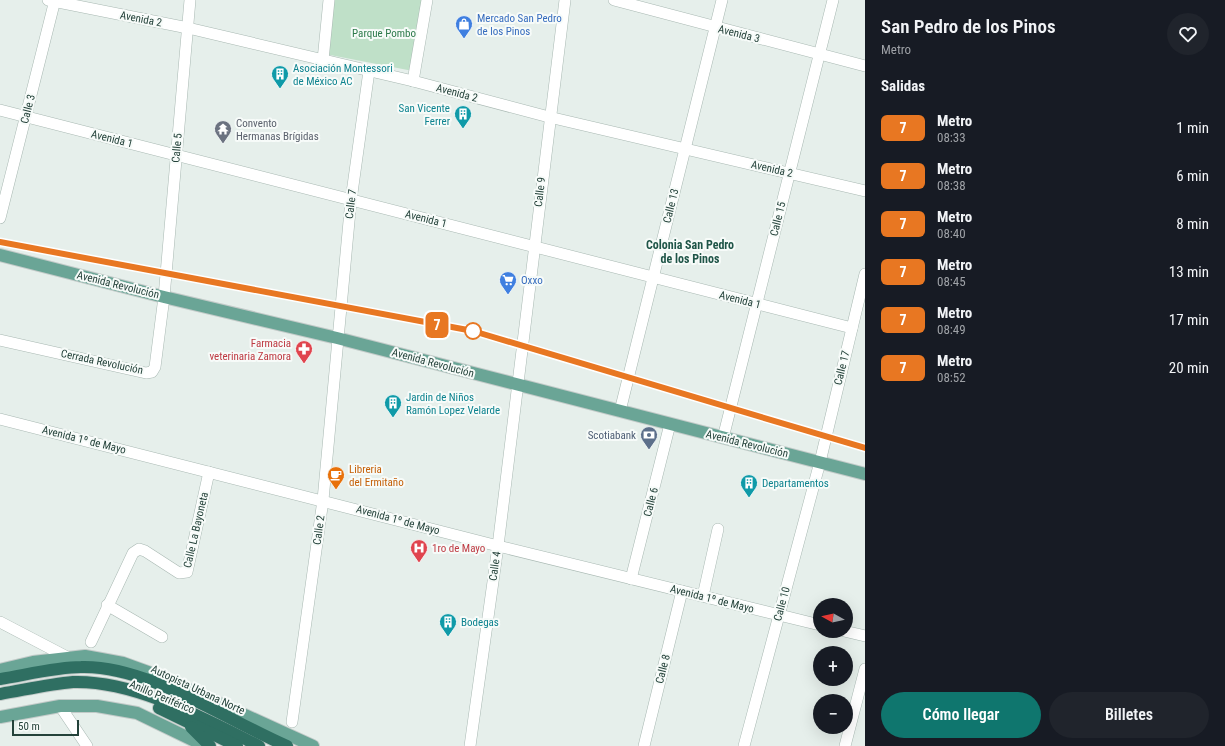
<!DOCTYPE html>
<html lang="es">
<head>
<meta charset="utf-8">
<style>
  :root { --surface:#171b24; --page:#20242c; --text:#f1f3f6; --muted:#9ea1a6; --accent:#0f766e }
  body { margin:0; font-family:"Roboto Condensed",sans-serif; background:var(--page); color:var(--text); height:100vh; display:flex; flex-direction:column; font-size:15px; white-space:nowrap }
  * { box-sizing:border-box; margin:0 }
  p { font-size:13px; color:var(--muted) }
  .icon { flex:none; width:22px; height:22px; fill:none; stroke:currentColor; stroke-width:2; stroke-linecap:round; stroke-linejoin:round }
  .map { position:relative; flex:1; overflow:hidden }
  .details { display:flex; flex-direction:column; background:var(--surface); width:360px }
  .details>* { flex:none }
  .badge { padding:0 8px; border-radius:6px; font-size:14px; line-height:26px }
  .needle { width:26px; rotate:278deg }
  .tools { position:absolute; left:813px; top:598px; display:grid; gap:8px }
  .tools a { display:grid; place-items:center; width:40px; height:40px; border-radius:50%; background:var(--surface); box-shadow:0 4px 16px #0002; font-size:20px }
  .scale { position:absolute; left:12px; bottom:10px; width:67px; box-sizing:border-box; padding-left:4px; border:2px solid #24423a; border-top:0; font-size:11px; line-height:14px; white-space:nowrap; color:#24423a; -webkit-text-stroke:3px #f7fbf9; paint-order:stroke }
  .map>.badge { position:absolute; translate:-50% -50%; box-shadow:0 0 0 2px #fff }
  h2 { padding:0 16px; font-size:15px; line-height:36px }
  .round { display:grid; place-items:center; flex:none; width:42px; height:42px; border-radius:21px; background:var(--page) }
  .overview { display:flex; align-items:center; justify-content:space-between; height:68px; padding:0 16px }
  h1 { font-size:19px; font-weight:600; line-height:30px }
  .cta { display:flex; gap:8px; margin-top:auto; padding:8px 16px }
  .cta a { flex:1; height:46px; border-radius:24px; background:var(--accent); color:#fff; font-size:16px; font-weight:600; line-height:46px; text-align:center }
  .cta a+a { background:var(--page); color:var(--text) }
  ul { padding:0; list-style:none }
  li { display:flex; align-items:center; gap:12px; height:48px; padding:0 16px }
  li div { flex:1 }
  li b { display:block; font-size:15px }
  li em { font-style:normal }
  li .badge { min-width:44px; font-weight:700; text-align:center }
  main { display:flex; flex:1; min-height:0 }
  .map>svg:first-child { display:block }
</style>
</head>
<body>
<main>
<div class="map">
<svg width="865" height="746" viewBox="0 0 865 746">
  <rect width="100%" height="100%" fill="#e6efeb"/>
  <!-- green -->
  <polygon fill="#bfe0c8" points="331,0 423,0 413,71 325,54"/>
  <g fill="none" stroke-linecap="round" stroke-linejoin="round">
    <!-- minor casing -->
    <g stroke="#a8b8b2" stroke-width="12">
      <g id="minor">
        <polyline points="48,0 188,28 413,81 549,117 865,191"/>
        <polyline points="614,0 865,66"/>
        <polyline points="323,60 329,0"/>
        <polyline points="413,81 427,0"/>
        <polyline points="0,110 852,328"/>
        <polyline points="0,218 55,0"/>
        <polyline points="0,340 146,373 152,372 155,367 164,297 190,0"/>
        <polyline points="620,411 722,0"/>
        <polyline points="0,419 498,546 820,625"/>
        <polyline points="723,438 833,0"/>
        <polyline points="631,579 670,424"/>
        <polyline points="703,596 718,529"/>
        <polyline points="107,605 162,637"/>
        <polyline points="0,622 69,658"/>
        <polyline points="844,631 865,636"/>
        <polyline points="91,642 133,553 139,549 145,551 179,573 187,572 209,472"/>
        <polyline points="60,706 87,746"/>
        <polyline points="292,722 323,500 351,200 369,71"/>
        <polyline points="470,746 498,546 565,0"/>
        <polyline points="644,746 682,591"/>
        <polyline points="744,746 820,462 865,274"/>
        <polyline points="845,746 865,669"/>
      </g>
    </g>
    <!-- major casing -->
    <g stroke="#c2cac8" stroke-width="14">
      <g id="major">
        <polyline points="0,255 164,297 337,338 865,474"/>
        <polyline points="0,670 33,662 85,656 123,663 159,676 313,746"/>
        <polyline points="0,717 60,706 97,706 137,713 205,746"/>
      </g>
    </g>
    <!-- highway casing -->
    <g stroke="#c2cac8" stroke-width="14">
      <g id="highway">
        <path d="M0,679c25,-4 57,-12 81,-12 67,-2 145,53 206,79"/>
        <path d="M0,694c24,-4 49,-10 73,-12 62,-2 132,37 186,64"/>
        <polyline points="159,708 237,746"/>
        <polyline points="191,727 210,746"/>
      </g>
    </g>
    <!-- minor -->
    <use href="#minor" stroke="#fff" stroke-width="11"/>
    <!-- major -->
    <use href="#major" stroke="#6aa596" stroke-width="12"/>
    <!-- highway -->
    <use href="#highway" stroke="#2f6f62" stroke-width="12"/>
  </g>
  <g fill="none" stroke-linecap="round" stroke-linejoin="round">
    <!-- line casing -->
    <g stroke="#fff" stroke-width="9">
      <polyline id="line" points="0,242 473,331 865,448"/>
    </g>
    <!-- line -->
    <use href="#line" stroke="#e87722" stroke-width="6"/>
  </g>
  <!-- icons -->
  <defs>
    <g id="shop-pin" transform="scale(0.9)"><path d="M0 17L-7.5 6A9.5 9.5 0 1 1 7.5 6Z" fill="#3f7fe0" stroke="#f7fbf9"/><path d="M-5-2.5h2.3a2.7 3.5 0 0 1 5.4 0H5L5.5 6h-11ZM-1.5-2.5h3a1.5 2.3 0 0 0-3 0Z" fill="#fff"/></g>
    <g id="building-pin" transform="scale(0.9)"><path d="M0 17L-7.5 6A9.5 9.5 0 1 1 7.5 6Z" fill="#0f9aa8" stroke="#f7fbf9"/><path d="M-4-6H4V6H1V3H-1V6H-4ZM-2.5-4.3h1.7v1.8h-1.7ZM.8-4.3h1.7v1.8H.8ZM-2.5-1h1.7V.8h-1.7ZM.8-1h1.7V.8H.8Z" fill="#fff"/></g>
    <g id="temple-pin" transform="scale(0.9)"><path d="M0 17L-7.5 6A9.5 9.5 0 1 1 7.5 6Z" fill="#6b7280" stroke="#f7fbf9"/><path d="M0-6L5-2H3V0L6.5 2.5H4V6H1.5V3h-3V6H-4V2.5H-6.5L-3 0V-2H-5Z" fill="#fff"/></g>
    <g id="supermarket-pin" transform="scale(0.9)"><path d="M0 17L-7.5 6A9.5 9.5 0 1 1 7.5 6Z" fill="#3f7fe0" stroke="#f7fbf9"/><path d="M-6-5.5h2.5l.6 2H6L4.5 2H-2.5L-4.4-4H-6ZM-1.5 3.2a1.3 1.3 0 1 0 .1 0ZM3 3.2a1.3 1.3 0 1 0 .1 0Z" fill="#fff"/></g>
    <g id="pharmacy-pin" transform="scale(0.9)"><path d="M0 17L-7.5 6A9.5 9.5 0 1 1 7.5 6Z" fill="#e0444e" stroke="#f7fbf9"/><path d="M-2-6h4v4h4v4h-4v4h-4v-4h-4v-4h4Z" fill="#fff"/></g>
    <g id="bank-pin" transform="scale(0.9)"><path d="M0 17L-7.5 6A9.5 9.5 0 1 1 7.5 6Z" fill="#5c6f8a" stroke="#f7fbf9"/><path d="M-6-4H6V4H-6ZM0-2.3a2.3 2.3 0 1 0 0 4.6a2.3 2.3 0 1 0 0-4.6Z" fill="#fff"/></g>
    <g id="cafe-pin" transform="scale(0.9)"><path d="M0 17L-7.5 6A9.5 9.5 0 1 1 7.5 6Z" fill="#e8710a" stroke="#f7fbf9"/><path d="M-5.5-4.5H6V0H3Q3 3.5 0 3.5H-2.5Q-5.5 3.5-5.5 0ZM3-3.2v2h1.7v-2ZM-6 4.5H4V6H-6Z" fill="#fff"/></g>
    <g id="hospital-pin" transform="scale(0.9)"><path d="M0 17L-7.5 6A9.5 9.5 0 1 1 7.5 6Z" fill="#e0444e" stroke="#f7fbf9"/><path d="M-5-5h3v3.5h4V-5h3V5h-3V1.5h-4V5h-3Z" fill="#fff"/></g>
  </defs>
  <g fill-rule="evenodd">
    <use href="#shop-pin" x="464" y="24"/>
    <use href="#building-pin" x="280" y="74"/>
    <use href="#building-pin" x="463" y="114"/>
    <use href="#temple-pin" x="223" y="129"/>
    <use href="#supermarket-pin" x="508" y="280"/>
    <use href="#pharmacy-pin" x="304" y="349"/>
    <use href="#building-pin" x="393" y="403"/>
    <use href="#bank-pin" x="649" y="435"/>
    <use href="#cafe-pin" x="336" y="475"/>
    <use href="#building-pin" x="749" y="483"/>
    <use href="#hospital-pin" x="419" y="548"/>
    <use href="#building-pin" x="448" y="622"/>
  </g>
  <!-- markers -->
  <circle fill="#fff" stroke="#e87722" stroke-width="2" cx="473" cy="331" r="8"/>
  <g text-anchor="middle" dominant-baseline="central" stroke-width="4" stroke-linejoin="round" paint-order="stroke">
    <!-- shop labels -->
    <g font-size="11" fill="#366cbe" stroke="#f7fbf9" text-anchor="start">
      <text x="477" y="18">Mercado San Pedro<tspan x="477" dy="13">de los Pinos</tspan></text>
      <text x="521" y="280">Oxxo</text>
    </g>
    <!-- street labels -->
    <g font-size="11" fill="#24423a" stroke="#f7fbf9">
      <text transform="translate(141 19) rotate(11)">Avenida 2</text>
      <text transform="translate(739 34) rotate(14)">Avenida 3</text>
      <text transform="translate(457 93) rotate(15)">Avenida 2</text>
      <text transform="translate(28 109) rotate(-76)">Calle 3</text>
      <text transform="translate(112 139) rotate(14)">Avenida 1</text>
      <text transform="translate(177 148) rotate(-85)">Calle 5</text>
      <text transform="translate(772 169) rotate(13)">Avenida 2</text>
      <text transform="translate(540 192) rotate(-83)">Calle 9</text>
      <text transform="translate(351 204) rotate(-83)">Calle 7</text>
      <text transform="translate(671 206) rotate(-76)">Calle 13</text>
      <text transform="translate(426 219) rotate(14)">Avenida 1</text>
      <text transform="translate(778 219) rotate(-76)">Calle 15</text>
      <text transform="translate(118 285) rotate(14)">Avenida Revolución</text>
      <text transform="translate(740 300) rotate(14)">Avenida 1</text>
      <text transform="translate(102 362) rotate(12)">Cerrada Revolución</text>
      <text transform="translate(433 363) rotate(15)">Avenida Revolución</text>
      <text transform="translate(842 368) rotate(-76)">Calle 17</text>
      <text transform="translate(84 440) rotate(14)">Avenida 1º de Mayo</text>
      <text transform="translate(747 444) rotate(14)">Avenida Revolución</text>
      <text transform="translate(651 502) rotate(-76)">Calle 6</text>
      <text transform="translate(398 520) rotate(15)">Avenida 1º de Mayo</text>
      <text transform="translate(196 530) rotate(-77)">Calle La Bayoneta</text>
      <text transform="translate(319 530) rotate(-82)">Calle 2</text>
      <text transform="translate(495 566) rotate(-82)">Calle 4</text>
      <text transform="translate(712 599) rotate(14)">Avenida 1º de Mayo</text>
      <text transform="translate(782 604) rotate(-75)">Calle 10</text>
      <text transform="translate(663 669) rotate(-76)">Calle 8</text>
      <text transform="translate(198 690) rotate(25)">Autopista Urbana Norte</text>
      <text transform="translate(162 697) rotate(23)">Anillo Periférico</text>
    </g>
    <!-- park labels -->
    <g font-size="11" fill="#2d7a4b" stroke="#f7fbf9">
      <text x="384" y="33">Parque Pombo</text>
    </g>
    <!-- culture labels -->
    <g font-size="11" fill="#0d838f" stroke="#f7fbf9" text-anchor="start">
      <text x="293" y="68">Asociación Montessori<tspan x="293" dy="13">de México AC</tspan></text>
      <text x="450" y="108" text-anchor="end">San Vicente<tspan x="450" dy="13">Ferrer</tspan></text>
      <text x="406" y="397">Jardin de Niños<tspan x="406" dy="13">Ramón Lopez Velarde</tspan></text>
      <text x="762" y="483">Departamentos</text>
      <text x="461" y="622">Bodegas</text>
    </g>
    <!-- worship labels -->
    <g font-size="11" fill="#5b616d" stroke="#f7fbf9" text-anchor="start">
      <text x="236" y="123">Convento<tspan x="236" dy="13">Hermanas Brígidas</tspan></text>
    </g>
    <!-- health labels -->
    <g font-size="11" fill="#be3a42" stroke="#f7fbf9" text-anchor="end">
      <text x="291" y="343">Farmacia<tspan x="291" dy="13">veterinaria Zamora</tspan></text>
      <text x="432" y="548" text-anchor="start">1ro de Mayo</text>
    </g>
    <!-- service labels -->
    <g font-size="11" fill="#4e5e75" stroke="#f7fbf9" text-anchor="end">
      <text x="636" y="435">Scotiabank</text>
    </g>
    <!-- food labels -->
    <g font-size="11" fill="#c56008" stroke="#f7fbf9" text-anchor="start">
      <text x="349" y="469">Libreria<tspan x="349" dy="13">del Ermitaño</tspan></text>
    </g>
    <!-- neighbourhood labels -->
    <g font-size="12" font-weight="bold" fill="#1f5548" stroke="#f7fbf9">
      <text x="690" y="245">Colonia San Pedro<tspan x="690" dy="14">de los Pinos</tspan></text>
    </g>
  </g>
</svg>
<div class="tools">
<a><svg class="needle" viewBox="-14 -14 28 28"><path d="M0-13l5 13h-10z" fill="#e53935"/><path d="M0 13l5-13h-10z" fill="#9ea1a6"/></svg></a>
<a>+</a>
<a>−</a>
</div>
<div class="scale">50 m</div>
<b class="badge" style="left:437px;top:325px;background:#e87722;color:#fff">7</b>
</div>
<section class="details">
<div class="overview"><div><h1>San Pedro de los Pinos</h1><p>Metro</p></div><a class="round"><svg class="icon" aria-label="heart" viewBox="0 0 24 24"><path d="M12 20l-8-8c-3-5 5-10 8-4 3-6 11-1 8 4z"/></svg></a></div>
<h2>Salidas</h2>
<ul>
<li><span class="badge" style="background:#e87722;color:#fff">7</span><div><b>Metro</b><p>08:33</p></div><em>1 min</em></li>
<li><span class="badge" style="background:#e87722;color:#fff">7</span><div><b>Metro</b><p>08:38</p></div><em>6 min</em></li>
<li><span class="badge" style="background:#e87722;color:#fff">7</span><div><b>Metro</b><p>08:40</p></div><em>8 min</em></li>
<li><span class="badge" style="background:#e87722;color:#fff">7</span><div><b>Metro</b><p>08:45</p></div><em>13 min</em></li>
<li><span class="badge" style="background:#e87722;color:#fff">7</span><div><b>Metro</b><p>08:49</p></div><em>17 min</em></li>
<li><span class="badge" style="background:#e87722;color:#fff">7</span><div><b>Metro</b><p>08:52</p></div><em>20 min</em></li>
</ul>
<div class="cta"><a>Cómo llegar</a><a>Billetes</a></div>
</section>
</main>
</body>
</html>
